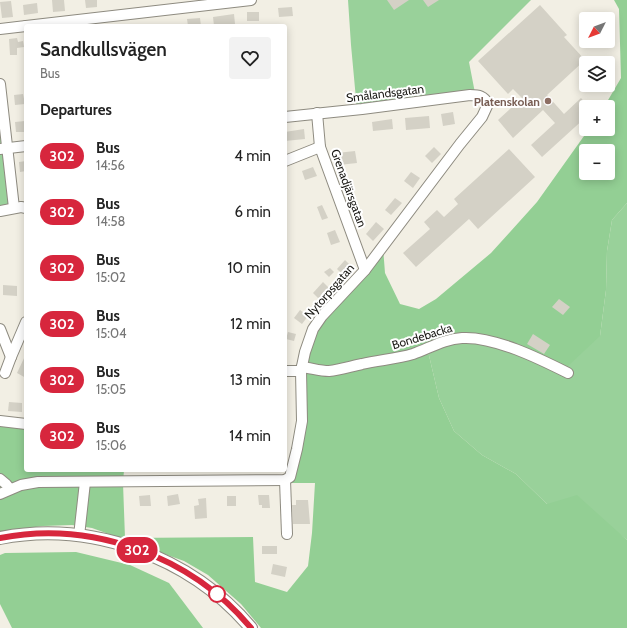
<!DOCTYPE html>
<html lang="en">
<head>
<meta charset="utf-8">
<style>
  :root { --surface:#fff; --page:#f2f2f2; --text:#222; --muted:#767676 }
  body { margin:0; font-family:Cabin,sans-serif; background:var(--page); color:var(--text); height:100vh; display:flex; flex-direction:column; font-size:15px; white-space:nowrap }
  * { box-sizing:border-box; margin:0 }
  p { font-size:13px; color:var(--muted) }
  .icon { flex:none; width:22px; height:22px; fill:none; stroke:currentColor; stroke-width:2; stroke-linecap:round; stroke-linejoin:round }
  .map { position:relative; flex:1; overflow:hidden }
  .drawer { position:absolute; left:24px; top:24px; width:263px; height:448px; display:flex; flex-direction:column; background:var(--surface); border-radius:4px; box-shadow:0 2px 10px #0003 }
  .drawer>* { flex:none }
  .badge { padding:0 8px; border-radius:13px; font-size:14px; line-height:26px }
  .needle { width:26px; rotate:228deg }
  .buttons { position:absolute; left:579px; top:12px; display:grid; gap:8px }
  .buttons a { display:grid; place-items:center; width:36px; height:36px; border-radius:4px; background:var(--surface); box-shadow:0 2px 10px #0003; font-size:20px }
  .map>.badge { position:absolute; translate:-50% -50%; box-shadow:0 0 0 2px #fff }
  h2 { padding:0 16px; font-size:15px; line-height:36px }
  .round { display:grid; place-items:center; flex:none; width:42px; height:42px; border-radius:4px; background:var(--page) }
  .summary { display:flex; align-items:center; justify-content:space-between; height:68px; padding:0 16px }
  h1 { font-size:19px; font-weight:600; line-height:30px }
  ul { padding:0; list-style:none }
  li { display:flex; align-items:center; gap:12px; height:56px; padding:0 16px }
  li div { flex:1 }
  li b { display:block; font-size:15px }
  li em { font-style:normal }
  li .badge { min-width:44px; font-weight:700; text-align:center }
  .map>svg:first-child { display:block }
</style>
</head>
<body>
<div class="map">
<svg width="627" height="628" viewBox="0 0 627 628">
  <rect width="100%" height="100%" fill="#f2efe4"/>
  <!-- green -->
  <g fill="#99d19a">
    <polygon points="348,0 531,0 469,62 475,93 357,110 351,45"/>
    <polygon points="0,100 13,209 0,211"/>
    <polygon points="627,203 627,540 622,536 547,504 516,474 482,455 454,431 439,398 427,347 456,338 600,336 606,290 607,251 612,220"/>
  </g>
  <!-- forest -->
  <g fill="#93cf94" fill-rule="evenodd">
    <path d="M614,0h13v203l-15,17 -5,31 -1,39 -6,46 -33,31 -76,-27 -35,-2 -29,9 12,51 15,33 28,24 34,19 31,30 30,-9 50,45v88h-366l-20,-24 -33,-29 -24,-14 -92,-33 -20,-3 -29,1 -43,6v-109l26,3v44h98l-1,13 2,55 128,-1 2,45 32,10 21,-26 4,-33 3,-50h-34l10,-11 22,-147 70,-78 2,26 15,31 19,5 17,-10 55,-46 46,-51 52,-73h19v-22h-4l17,-29 -2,-69zM586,151h22v22h-22z"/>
    <polygon points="76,552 130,565 169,583 203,628 12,628 0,604 0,555 5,553"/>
  </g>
  <!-- building -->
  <g fill="#d4d1c6">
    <polygon points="52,0 64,0 65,11 53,12"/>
    <polygon points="85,0 97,0 97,7 86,8"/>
    <polygon points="387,0 409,0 394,10"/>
    <polygon points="423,0 439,0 428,7"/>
    <polygon points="11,1 13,17 2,18 0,2"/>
    <polygon points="37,3 38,13 24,15 23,5"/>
    <polygon points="540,5 567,35 564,37 585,60 547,95 564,114 581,98 586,104 586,117 542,157 531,145 555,123 543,110 513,138 498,120 522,98 513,89 508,94 478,61"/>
    <polygon points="292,7 293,16 279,17 278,8"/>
    <rect x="247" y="12" width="12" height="9"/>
    <polygon points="234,14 235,24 214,26 213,17"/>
    <polygon points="200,18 201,26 188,26 187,19"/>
    <polygon points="17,38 18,42 23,41 24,47 17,48 17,55 10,55 9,39"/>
    <polygon points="23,94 25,104 15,105 14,95"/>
    <polygon points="453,112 455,124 443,126 441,114"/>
    <polygon points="429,116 430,128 406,130 405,118"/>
    <polygon points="392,119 393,129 373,131 372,122"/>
    <polygon points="25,121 26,132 16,132 15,122"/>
    <polygon points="304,129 305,139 285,141 285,132"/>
    <polygon points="434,147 441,154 432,163 425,156"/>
    <polygon points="509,149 535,177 478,229 469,219 416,267 403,253 430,229 424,222 437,210 444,217 458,204 454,199"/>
    <polygon points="355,151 357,163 339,165 337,153"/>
    <polygon points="26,161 26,171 20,172 19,162"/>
    <polygon points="313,167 317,176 305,180 302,171"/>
    <polygon points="411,172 420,178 413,188 404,181"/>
    <polygon points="395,198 402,203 391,215 385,210"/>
    <polygon points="322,205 328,218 322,220 317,207"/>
    <polygon points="376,222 384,229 373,241 366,234"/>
    <polygon points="335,230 340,242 331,245 327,233"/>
    <polygon points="345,260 352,267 344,276 337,269"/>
    <polygon points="330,268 334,272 329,277 324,272"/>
    <polygon points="323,282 330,289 320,300 313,293"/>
    <polygon points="3,285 17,286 17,296 3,295"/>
    <polygon points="559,299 570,307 563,315 552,307"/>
    <polygon points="300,310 308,316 302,324 294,318"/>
    <polygon points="288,332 296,334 294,341 286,339"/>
    <polygon points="533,334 550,345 544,354 527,344"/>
    <polygon points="26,354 26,378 17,373"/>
    <polygon points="9,402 22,403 22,412 8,411"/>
    <polygon points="178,494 180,504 168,506 167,496"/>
    <polygon points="150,495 151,506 140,506 139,496"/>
    <polygon points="258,495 269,495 270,508 262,508 262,505 259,505"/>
    <rect x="227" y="496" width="9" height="10"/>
    <polygon points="206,498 207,518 195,519 194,506 199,505 198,499"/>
    <polygon points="296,500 308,500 310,524 293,524 292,505 296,505"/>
    <rect x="262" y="546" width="15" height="8"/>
    <polygon points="273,564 287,567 285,577 271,574"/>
  </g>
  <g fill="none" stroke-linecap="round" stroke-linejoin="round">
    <!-- minor casing -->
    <g stroke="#8e8b80" stroke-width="12">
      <g id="minor">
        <polyline points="26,26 251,0"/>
        <polyline points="0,29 26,26"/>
        <polyline points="0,84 14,208"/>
        <polyline points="317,113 320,147 365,270"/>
        <polyline points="0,149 26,146"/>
        <polyline points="285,161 320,147"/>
        <polyline points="0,211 21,207 26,208"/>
        <polyline points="0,329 11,357"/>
        <path d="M302,367c9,1 18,4 27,4 11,-1 23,-5 33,-7 17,-4 35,-5 51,-10 17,-6 31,-15 49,-16 32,-2 78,21 106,35"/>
        <polyline points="285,371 301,371"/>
        <polyline points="5,373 11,357 26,322"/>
        <polyline points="0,421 26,424"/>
        <polyline points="0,479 6,484 10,489"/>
        <polyline points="285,480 287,534"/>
        <path d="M0,494l21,-9 17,-3 247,-2 5,-3 7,-28 5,-28 -1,-50 4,-19 8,-23 9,-13 43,-46 95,-126 22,-27 6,-13c-4,-8 -9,-9 -18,-9l-108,14 -77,8"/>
        <polyline points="79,536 85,482"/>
      </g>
    </g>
    <!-- tertiary casing -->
    <g stroke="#8e8b80" stroke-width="14">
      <path id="tertiary" d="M0,538c92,-18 191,19 251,90"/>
    </g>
    <!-- minor -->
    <use href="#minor" stroke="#fff" stroke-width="10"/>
    <!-- tertiary -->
    <use href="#tertiary" stroke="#fff" stroke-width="12"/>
  </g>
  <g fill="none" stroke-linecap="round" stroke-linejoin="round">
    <!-- line casing -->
    <g stroke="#fff" stroke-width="9">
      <path id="line" d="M0,538c92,-18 191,18 251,90"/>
    </g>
    <!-- line -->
    <use href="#line" stroke="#d7263d" stroke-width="6"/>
  </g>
  <!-- markers -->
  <circle fill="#8d6e63" stroke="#fff" stroke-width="1.5" cx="548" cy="101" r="4"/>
  <circle fill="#fff" stroke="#d7263d" stroke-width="2" cx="217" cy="594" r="8"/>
  <g text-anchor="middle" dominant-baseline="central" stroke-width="4" stroke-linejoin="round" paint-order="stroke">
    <!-- street labels -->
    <g font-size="12" fill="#1b1a16" stroke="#fff">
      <text transform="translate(385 93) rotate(-7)">Smålandsgatan</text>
      <text transform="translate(349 188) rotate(70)">Grenadjärsgatan</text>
      <text transform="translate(329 291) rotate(-49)">Nytorpsgatan</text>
      <text transform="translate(422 336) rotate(-17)">Bondebacka</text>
    </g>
    <!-- education labels -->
    <g font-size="12" font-weight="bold" fill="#785e54" stroke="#fff" text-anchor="end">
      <text x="540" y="101">Platenskolan</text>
    </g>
  </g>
</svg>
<div class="buttons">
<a><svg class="needle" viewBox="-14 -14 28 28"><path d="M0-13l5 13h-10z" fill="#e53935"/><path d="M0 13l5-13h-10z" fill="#767676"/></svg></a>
<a><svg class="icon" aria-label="layers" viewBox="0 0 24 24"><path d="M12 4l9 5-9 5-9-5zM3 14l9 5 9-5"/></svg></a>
<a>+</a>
<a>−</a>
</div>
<b class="badge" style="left:137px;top:550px;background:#d7263d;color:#fff">302</b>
<section class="drawer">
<div class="summary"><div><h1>Sandkullsvägen</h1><p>Bus</p></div><a class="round"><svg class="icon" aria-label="heart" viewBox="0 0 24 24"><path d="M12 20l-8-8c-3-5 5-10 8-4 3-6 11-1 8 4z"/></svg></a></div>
<h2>Departures</h2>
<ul>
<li><span class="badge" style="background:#d7263d;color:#fff">302</span><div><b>Bus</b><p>14:56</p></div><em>4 min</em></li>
<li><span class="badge" style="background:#d7263d;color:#fff">302</span><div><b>Bus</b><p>14:58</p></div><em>6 min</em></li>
<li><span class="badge" style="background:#d7263d;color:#fff">302</span><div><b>Bus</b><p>15:02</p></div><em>10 min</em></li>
<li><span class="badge" style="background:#d7263d;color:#fff">302</span><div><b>Bus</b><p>15:04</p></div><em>12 min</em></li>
<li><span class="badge" style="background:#d7263d;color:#fff">302</span><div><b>Bus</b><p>15:05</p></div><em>13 min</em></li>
<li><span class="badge" style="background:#d7263d;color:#fff">302</span><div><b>Bus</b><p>15:06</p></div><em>14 min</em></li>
</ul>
</section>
</div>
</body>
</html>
